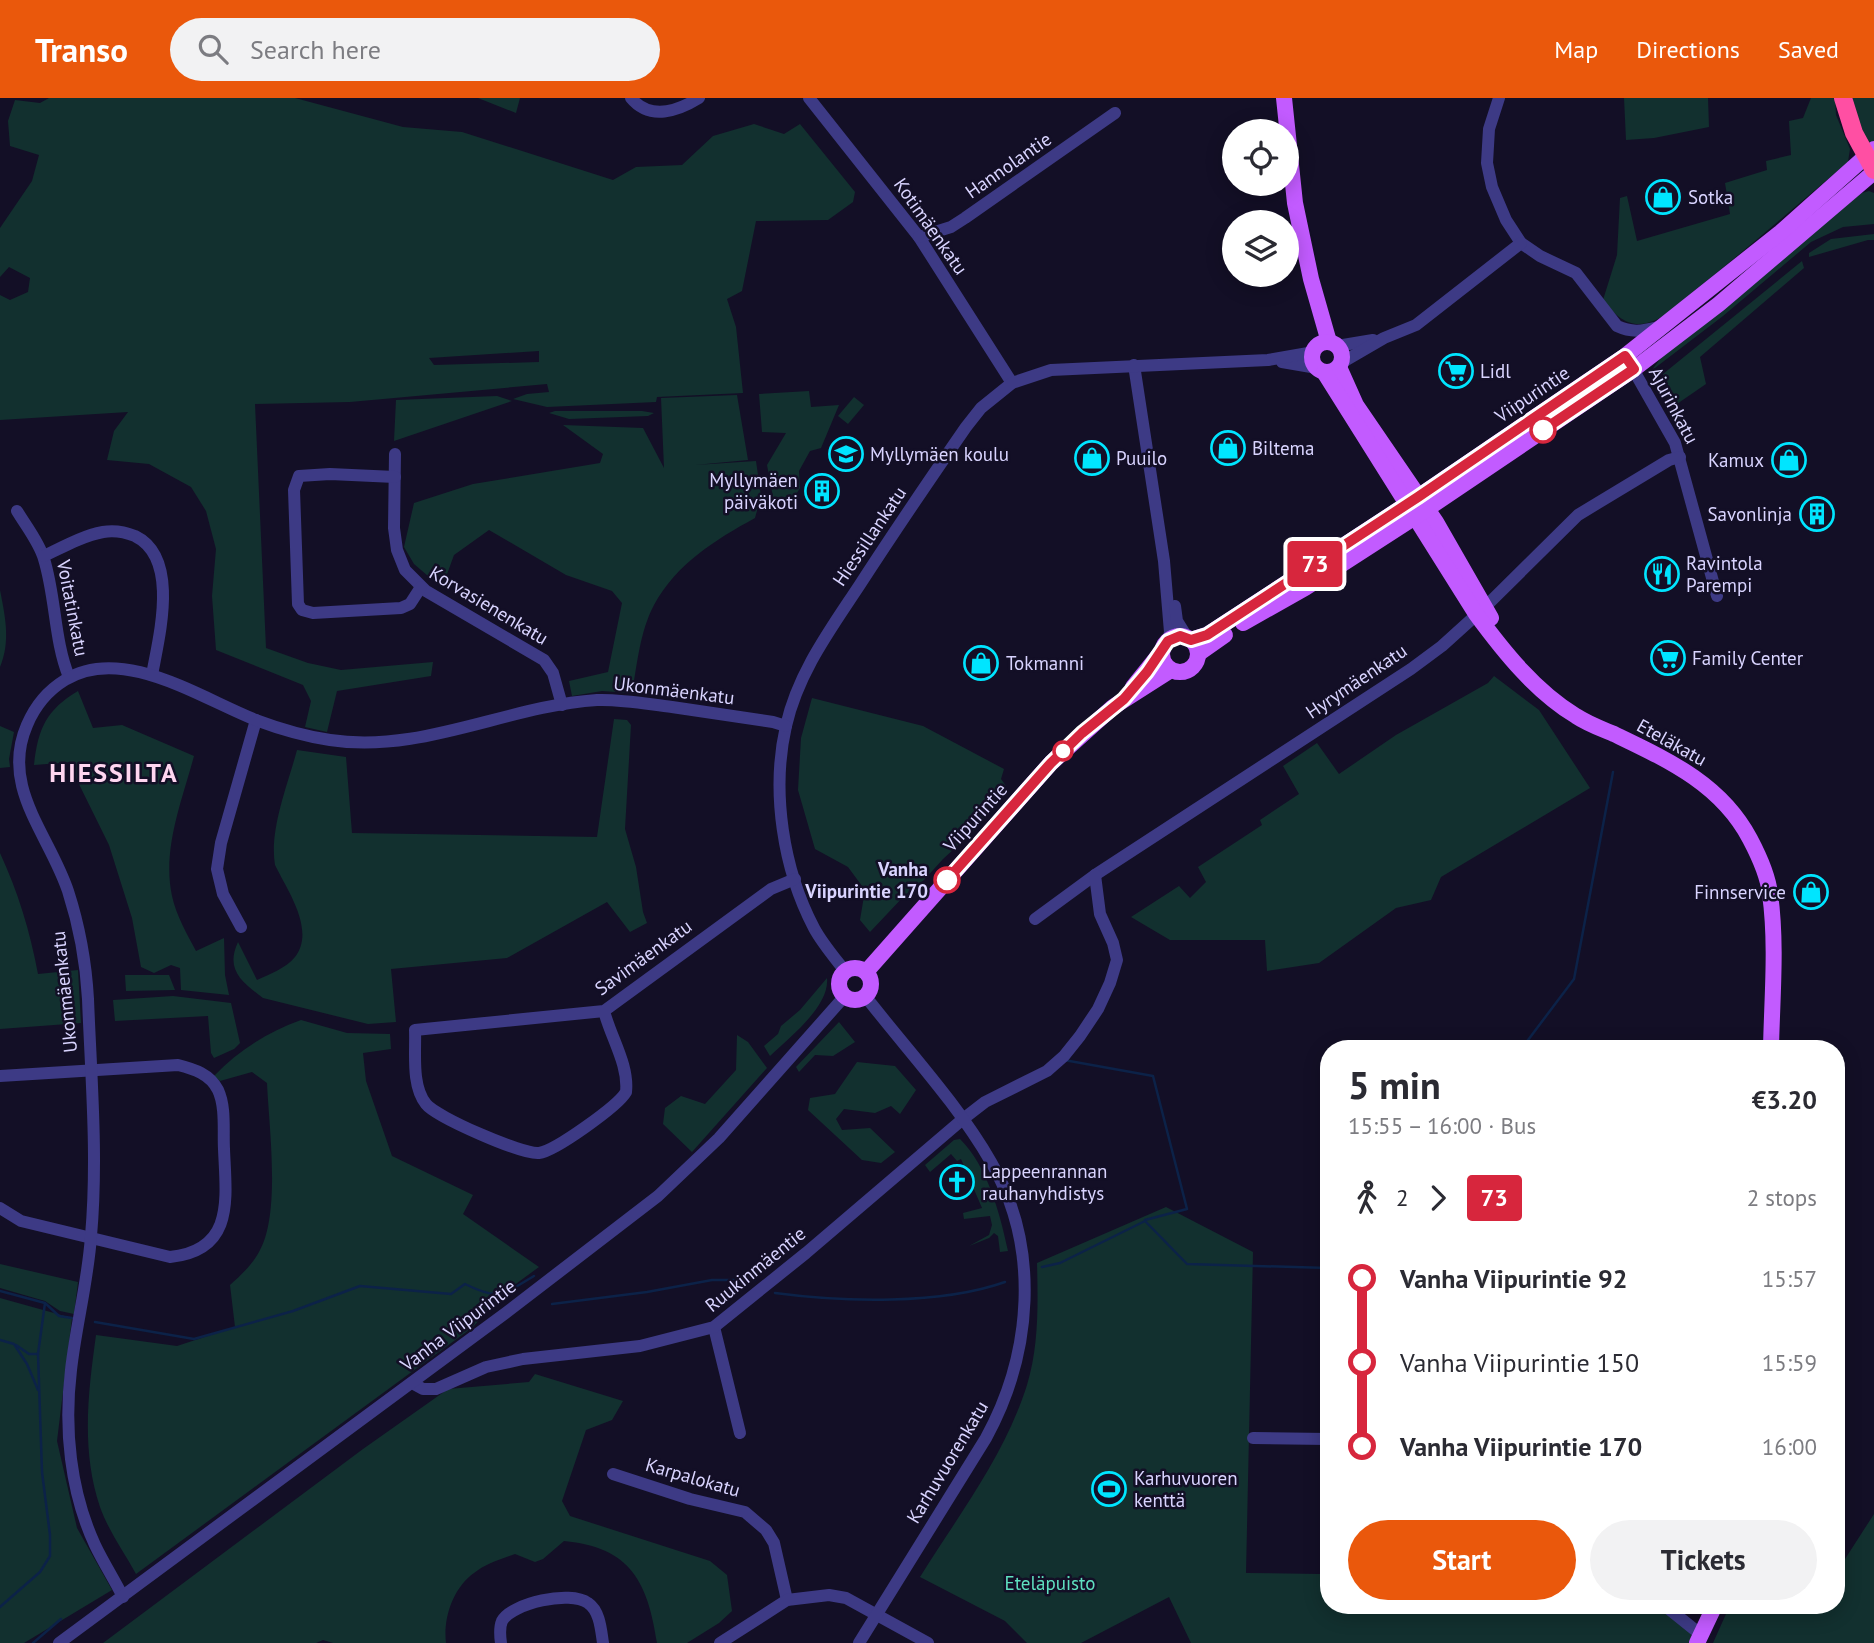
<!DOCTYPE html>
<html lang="en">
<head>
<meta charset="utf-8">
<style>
  :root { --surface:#fff; --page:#f2f2f3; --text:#2b2b33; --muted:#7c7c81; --accent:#ea580c }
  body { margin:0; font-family:"PT Sans",sans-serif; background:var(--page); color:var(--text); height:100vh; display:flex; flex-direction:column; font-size:26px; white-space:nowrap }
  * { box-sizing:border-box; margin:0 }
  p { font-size:23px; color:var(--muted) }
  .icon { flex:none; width:38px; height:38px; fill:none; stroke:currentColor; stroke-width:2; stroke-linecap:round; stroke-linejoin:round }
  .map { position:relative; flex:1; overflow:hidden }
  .panel { position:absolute; left:1320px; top:942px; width:525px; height:574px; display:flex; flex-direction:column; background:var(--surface); border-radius:28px; box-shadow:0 4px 18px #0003 }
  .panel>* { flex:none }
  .badge { padding:0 14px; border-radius:5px; font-size:24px; line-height:46px }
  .fabs { position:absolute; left:1222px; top:21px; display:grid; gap:14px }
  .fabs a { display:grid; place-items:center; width:77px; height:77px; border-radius:50%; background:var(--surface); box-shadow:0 4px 18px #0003; font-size:35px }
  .map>.badge { position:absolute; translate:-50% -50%; box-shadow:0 0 0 4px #fff }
  .legs { display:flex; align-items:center; gap:10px; height:77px; padding:0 28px; font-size:23px }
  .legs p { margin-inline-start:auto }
  .head { display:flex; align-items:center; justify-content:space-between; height:119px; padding:0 28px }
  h1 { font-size:38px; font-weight:800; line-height:52px }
  .cta { display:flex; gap:14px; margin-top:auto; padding:14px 28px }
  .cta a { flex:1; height:80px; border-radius:42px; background:var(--accent); color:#fff; font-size:28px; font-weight:800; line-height:80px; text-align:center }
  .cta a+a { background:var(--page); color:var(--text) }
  ul { padding:0 28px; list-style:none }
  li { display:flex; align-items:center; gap:24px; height:84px; font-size:26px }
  li i { display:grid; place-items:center; width:10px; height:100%; margin:0 9px; background:currentColor }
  li i::after { content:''; width:18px; height:18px; margin:-9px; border:5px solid; border-radius:50%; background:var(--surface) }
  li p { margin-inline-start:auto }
  li:first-child i { background:linear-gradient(#0000 50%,currentColor 0) }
  li:last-child i { background:linear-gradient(currentColor 50%,#0000 0) }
  header { display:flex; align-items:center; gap:42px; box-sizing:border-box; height:98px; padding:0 35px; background:var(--accent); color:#fff }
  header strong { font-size:33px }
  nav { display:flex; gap:38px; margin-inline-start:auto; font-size:24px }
  .search { width:490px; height:63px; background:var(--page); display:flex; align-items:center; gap:18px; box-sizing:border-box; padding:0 24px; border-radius:38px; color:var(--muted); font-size:26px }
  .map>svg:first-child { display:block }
</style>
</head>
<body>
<header>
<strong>Transo</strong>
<div class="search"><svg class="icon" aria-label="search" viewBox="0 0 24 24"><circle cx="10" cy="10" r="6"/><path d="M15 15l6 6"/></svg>Search here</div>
<nav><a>Map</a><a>Directions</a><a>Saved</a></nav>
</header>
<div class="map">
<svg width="1874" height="1545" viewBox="0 0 1874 1545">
  <rect width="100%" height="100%" fill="#130f26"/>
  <!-- green -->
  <g fill="#12302f" fill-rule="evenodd">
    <path d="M49,0h246l108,29 59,5 151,48 23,-13 46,-2 31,-29 41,-12 30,10 16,-10 55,68 -2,10 -25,18 -72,1 -14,70 -15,8 9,28 7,66 -86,4 -1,5 -109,5 -34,-8 14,-5 22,-2 -2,-8 -197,18 -95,2 11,244 42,15 33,7 92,-8 -2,14 -94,15 -10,41 -22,-5 6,-26 -8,-16 -87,-35 -4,-54 4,-47 -10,-38 -15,-24 -42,-23 -42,-4 7,-29 14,-19 -128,8v-125l10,5 18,-8 2,-14 -21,-11 -9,10v-49l32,-47 7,-26 -29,-9 -2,-25 7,-21 25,3zM539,253v11l-105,3 -5,-7z"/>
    <polygon points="478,0 520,0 516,15"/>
    <polygon points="1624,0 1708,0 1709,29 1654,40 1626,42"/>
    <path d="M1811,0h24l1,17 14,34 -2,13c-51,43 -101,87 -153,128 -14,11 -30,29 -48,33 -20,5 -33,-9 -44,-23l14,-45 3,-57 7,-2 10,45 93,-27 -5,-31 42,-13 -1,-9 25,-6 -2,-34 14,-3z"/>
    <polygon points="1851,0 1874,0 1874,44 1866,45"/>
    <polygon points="1869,93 1874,95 1874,126 1843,129 1811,144 1723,218 1651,273 1664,256 1844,108 1862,95"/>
    <polygon points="1874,136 1874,142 1868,142 1809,159 1809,155 1831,141"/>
    <polygon points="1802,163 1804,170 1700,259 1706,286 1674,308 1663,286 1663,276"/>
    <polygon points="809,293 811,309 839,307 821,350 810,353 799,373 800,390 790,406 773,399 767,367 786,335 762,334 759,296"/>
    <path d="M737,297l11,65 -53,5 61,-4 5,35 -6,22c-40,22 -79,46 -101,87 -14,26 -17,60 -22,88l-30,-2 -30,5 -3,-15 39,-9 14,-69 -10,-12 -46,-16 -77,-45 -35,25 -12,33 -28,-24 -10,-17 10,-44 59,-19 127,-21 3,-9 -40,-29 80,3 21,40 -3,-70z"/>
    <polygon points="497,298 512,303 394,343 396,302"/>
    <polygon points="854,299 864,307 848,326 838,318"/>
    <polygon points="555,313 642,313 654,315 648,318 569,321 549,315"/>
    <path d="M0,492c5,26 11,51 0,77z"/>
    <polygon points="1494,578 1539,612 1590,690 1441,779 1431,802 1396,810 1319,865 1267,873 1265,842 1170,842 1131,819 1179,788 1190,800 1206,784 1198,769 1262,727 1260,722 1299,696 1283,668 1317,645 1339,676 1396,637 1488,585"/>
    <path d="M78,593l15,37 29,-3 72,31c-12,45 -32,93 -22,140 4,19 15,38 24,55l28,-13 1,37 4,20 -48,-5 -1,-22 -9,-3 -17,8 -13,-6 -9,-49 -23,-73 -35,-71 -1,-12 -39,3c4,-36 12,-55 44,-74z"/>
    <polygon points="812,600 923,628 1004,671 1001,681 1006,688 979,728 943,761 924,782 904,798 870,834 860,822 865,792 848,769 815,751 798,692 801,640"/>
    <path d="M614,621l13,1 4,5 -6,104 11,38 7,45 4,11 -17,9 -23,-30 -100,56 -116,11 5,53 -28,2 -105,-26c-21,-16 -38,-28 -25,-56l19,38c13,-6 29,-12 38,-23 21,-27 -8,-67 -20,-92 -6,-35 13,-81 22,-115l49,7 6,76 245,4z"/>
    <polygon points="0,628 14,634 9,661 10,669 0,670"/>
    <path d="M0,755c18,39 30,78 38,121l40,-4 3,53 -81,6z"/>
    <polygon points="125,877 169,877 175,892 126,893"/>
    <path d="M827,880c3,28 -38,60 -57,78l-6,-10 14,-12 3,-8 19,-16z"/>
    <polygon points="173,898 231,905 240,945 234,951 214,960 211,955 208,918 115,923 113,902"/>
    <path d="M301,922l46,13 43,1 1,15 -28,4 3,28 26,75 81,39 -10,19 76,53 -26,19 -5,-3 -5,8 -13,4 7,5 -24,27 -337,247c-12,-22 -28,-44 -36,-67 -19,-57 -12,-114 -4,-172l81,11 58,-19 -5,-42c11,-10 22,-20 29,-33 22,-37 10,-125 8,-169l-15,-11 -32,9 -6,-5c25,-26 54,-44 87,-56z"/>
    <polygon points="839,924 855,944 833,958 815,957 799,974 796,969"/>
    <polygon points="737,937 748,944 767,970 692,1054 663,1026 665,1010 681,998 705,1006 736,972"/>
    <polygon points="857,964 895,968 916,992 900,1016 891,1008 875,1015 844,1011 836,1021 842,1032 870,1030 895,1054 881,1065 862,1062 808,1012 810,1000 835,996"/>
    <path d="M960,1041c28,28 40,75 48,112l-8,1 -2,-16 -4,-3 -5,5 -20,8 20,-11 3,-10 -2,-9 -26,3 -1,-6 19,-5 -21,-49 -4,2 -6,-7 -21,18 -5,-7 29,-25z"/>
    <path d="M1166,1109l87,45 -7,321 74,1v-38h8v69h331l26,21 12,17h-506l-22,-46 -88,46h-54l-22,-22 -85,-44c38,-61 85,-122 107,-192 12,-39 11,-82 10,-122z"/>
    <polygon points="0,1166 78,1184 74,1216 60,1213 45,1203 0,1190"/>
    <polygon points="0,1200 72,1220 57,1343 77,1430 112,1492 24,1545 0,1545"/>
    <path d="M535,1276l88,27 -11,19 -26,10 -24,71 8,15 140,45 17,14 5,36 -13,12 -32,20h-30c-9,-60 -26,-96 -93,-102l-21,18 -8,3 -20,-8c-14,5 -30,10 -41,19 -21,15 -31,45 -28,70h-113l-10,-3 -7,3h-213l260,-194 85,-60 81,-7z"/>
    <polygon points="1874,1416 1874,1545 1713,1545 1730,1507 1836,1507 1836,1475"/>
  </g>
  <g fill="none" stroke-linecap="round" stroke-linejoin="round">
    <!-- stream -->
    <g stroke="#0c2248" stroke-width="2.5">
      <polyline points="1522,950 1574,881 1613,674"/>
      <polyline points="1064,962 1153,978 1187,1111 1145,1122"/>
      <polyline points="1042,1169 1060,1165 1145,1123 1187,1166 1328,1170"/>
      <polyline points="0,1193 45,1205 59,1218 72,1220"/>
      <path d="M775,1195c68,9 165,12 230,-11"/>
      <polyline points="552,1206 647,1194 712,1182 755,1182"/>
      <path d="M95,1224l99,17 99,-28 67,-25 91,8 14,-10c34,17 37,11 69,-8"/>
      <polyline points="0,1242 14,1246 27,1266 38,1292"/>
      <polyline points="16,1247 29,1256 38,1256"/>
      <polyline points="0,1509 40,1474 50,1458 50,1437 42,1374 38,1256 45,1205"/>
      <polyline points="33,1545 61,1521"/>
    </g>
    <!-- minor -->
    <g stroke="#3d3a85" stroke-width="12">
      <path d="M631,0c19,23 47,13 68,0"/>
      <polyline points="809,0 919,139 1012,285"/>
      <path d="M1499,0l-10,31 -2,34 5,24 14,33 15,23 19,13 36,17 41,53c15,7 25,5 41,1"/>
      <polyline points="919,139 951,129 965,120 1115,15"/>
      <polyline points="1337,248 1373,242"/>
      <polyline points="1282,264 1317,270"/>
      <polyline points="1629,264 1675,345 1717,498"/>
      <polyline points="1341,265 1384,240 1416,227 1521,145"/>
      <polyline points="1134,267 1164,463 1170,534 1168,543"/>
      <polyline points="395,356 394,430 397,452 405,472 426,493 544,562 553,575 562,607"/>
      <polyline points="395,379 330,376 299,378 294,392 298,506 302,512 313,515 401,510 410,506 421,489"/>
      <path d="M17,413c9,15 22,31 27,48 12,39 10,81 25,118"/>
      <path d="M44,458c19,-9 38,-20 59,-24 11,-2 22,0 32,4 45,22 24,100 17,139"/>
      <polyline points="1175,508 1177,523 1187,539"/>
      <polyline points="1035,821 1095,777 1411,571 1442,548 1484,510 1578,417 1669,362 1680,359"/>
      <polyline points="241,829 223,796 217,771 221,745 256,622"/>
      <path d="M845,873c-11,-14 -23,-28 -31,-43 -31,-59 -43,-137 -28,-202 12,-53 44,-96 73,-140 35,-54 71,-107 107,-159l15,-19 31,-25 39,-13 217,-10 46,-8"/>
      <path d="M604,913c7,27 25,54 22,81 -8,14 -71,59 -87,61 -16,2 -103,-36 -113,-49 -15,-19 -10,-52 -11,-74l189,-19 167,-122 24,-10"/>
      <path d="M0,978l178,-11c16,4 32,9 40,25 8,17 5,41 6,59 2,50 11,101 -54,108l-149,-36 -21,-13"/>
      <polyline points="714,1229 740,1335"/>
      <polyline points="412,1285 423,1291 436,1291 486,1269 523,1261 640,1248 714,1229 806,1155 963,1021 985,1004 1047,973 1064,958 1080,938 1098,911 1110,885 1117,862 1113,845 1100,816 1095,777"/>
      <polyline points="1253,1340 1328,1341"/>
      <polyline points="613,1376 690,1401 745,1414 766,1432 774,1445 787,1502"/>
      <path d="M123,1499c-9,-18 -20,-35 -28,-52 -25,-54 -31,-117 -24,-175 5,-45 17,-89 20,-134 7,-79 0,-158 -3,-237 -2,-36 -9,-74 -20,-108 -19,-57 -68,-104 -41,-166 8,-19 20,-34 38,-45 57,-36 137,19 191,40 24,9 48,16 74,20 92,14 176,-34 267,-40 25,-1 50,4 75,7 34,5 68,10 101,15l13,4"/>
      <polyline points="1664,1507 1700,1536"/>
      <polyline points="59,1545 507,1214 658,1098 719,1040 844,899"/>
      <path d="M501,1545c-1,-7 -2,-15 1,-22 10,-18 68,-31 86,-18 12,8 13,27 15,40"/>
      <polyline points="720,1545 787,1502 829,1497 846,1500 928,1545"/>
      <path d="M859,1545l127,-205c46,-84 55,-190 5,-276 -34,-59 -83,-111 -125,-165"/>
    </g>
    <!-- major -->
    <g stroke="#c25bff" stroke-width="16">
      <polyline points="1284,0 1295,105 1311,181 1329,244"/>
      <circle cx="1327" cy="259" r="15"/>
      <polyline points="1339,269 1356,307 1436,424 1491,520"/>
      <path d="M1324,274l152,242c28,38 59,77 100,102 12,8 26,13 38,18 54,26 107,50 136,105 9,17 18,36 20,55 7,50 2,104 1,154"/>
      <polyline points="1243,525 1305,490 1415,419 1634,271 1719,206 1874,74"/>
      <circle cx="1180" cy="556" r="18"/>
      <polyline points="1191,542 1207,537 1418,399 1625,258 1781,134 1874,51"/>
      <polyline points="1198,556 1225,537"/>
      <polyline points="1133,589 1162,553"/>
      <circle cx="855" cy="886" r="16"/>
      <polyline points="866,874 1051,665 1113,609 1171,572"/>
      <polyline points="1697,1545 1715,1507"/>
    </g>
    <!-- highway -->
    <polyline stroke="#ff4fa3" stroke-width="18" points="1843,0 1854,35 1874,72"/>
  </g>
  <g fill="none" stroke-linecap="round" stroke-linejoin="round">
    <!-- line-1 casing -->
    <g stroke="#fff" stroke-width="16">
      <polyline id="line-1" points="947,782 1051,665 1082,635 1124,601 1147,574 1168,543 1180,538 1191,542 1207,537 1418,399 1625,258 1634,271 1543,332"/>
    </g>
    <!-- line-1 -->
    <use href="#line-1" stroke="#d7263d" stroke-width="10"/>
  </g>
  <!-- icons -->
  <defs>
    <g id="shop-ring" transform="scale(1.75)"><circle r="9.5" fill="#130f26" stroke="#00e5ff" stroke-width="1.5"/><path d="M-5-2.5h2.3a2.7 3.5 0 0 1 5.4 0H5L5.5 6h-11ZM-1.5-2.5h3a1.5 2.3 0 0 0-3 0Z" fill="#00e5ff"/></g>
    <g id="supermarket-ring" transform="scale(1.75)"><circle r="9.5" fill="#130f26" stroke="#00e5ff" stroke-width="1.5"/><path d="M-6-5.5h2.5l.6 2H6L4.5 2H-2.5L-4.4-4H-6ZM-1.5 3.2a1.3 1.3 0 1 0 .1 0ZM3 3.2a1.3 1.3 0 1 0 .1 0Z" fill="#00e5ff"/></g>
    <g id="school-ring" transform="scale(1.75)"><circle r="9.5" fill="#130f26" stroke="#00e5ff" stroke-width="1.5"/><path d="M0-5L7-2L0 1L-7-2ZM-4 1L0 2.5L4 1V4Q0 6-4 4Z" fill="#00e5ff"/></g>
    <g id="building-ring" transform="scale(1.75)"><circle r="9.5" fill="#130f26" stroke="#00e5ff" stroke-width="1.5"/><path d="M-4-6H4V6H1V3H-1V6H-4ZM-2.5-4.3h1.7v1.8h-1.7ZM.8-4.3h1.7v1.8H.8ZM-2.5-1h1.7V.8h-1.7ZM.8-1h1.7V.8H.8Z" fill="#00e5ff"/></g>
    <g id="restaurant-ring" transform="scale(1.75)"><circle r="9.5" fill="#130f26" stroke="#00e5ff" stroke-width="1.5"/><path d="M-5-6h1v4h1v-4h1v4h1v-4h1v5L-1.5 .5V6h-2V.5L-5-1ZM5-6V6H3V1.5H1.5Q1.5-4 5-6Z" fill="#00e5ff"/></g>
    <g id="church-ring" transform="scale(1.75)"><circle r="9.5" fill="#130f26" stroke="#00e5ff" stroke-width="1.5"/><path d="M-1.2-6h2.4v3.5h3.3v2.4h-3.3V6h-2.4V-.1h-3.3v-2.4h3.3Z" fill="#00e5ff"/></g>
    <g id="stadium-ring" transform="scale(1.75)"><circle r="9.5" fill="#130f26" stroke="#00e5ff" stroke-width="1.5"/><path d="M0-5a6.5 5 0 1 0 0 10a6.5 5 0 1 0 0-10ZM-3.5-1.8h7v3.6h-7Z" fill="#00e5ff"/></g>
  </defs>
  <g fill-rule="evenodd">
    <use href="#shop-ring" x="1663" y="99"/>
    <use href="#supermarket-ring" x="1456" y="273"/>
    <use href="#shop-ring" x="1228" y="350"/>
    <use href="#school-ring" x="846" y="356"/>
    <use href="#shop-ring" x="1092" y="360"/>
    <use href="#shop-ring" x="1789" y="362"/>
    <use href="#building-ring" x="822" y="393"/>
    <use href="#building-ring" x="1817" y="416"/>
    <use href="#restaurant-ring" x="1662" y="476"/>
    <use href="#supermarket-ring" x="1668" y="560"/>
    <use href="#shop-ring" x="981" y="565"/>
    <use href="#shop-ring" x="1811" y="794"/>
    <use href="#church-ring" x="957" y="1084"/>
    <use href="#stadium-ring" x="1109" y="1391"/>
  </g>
  <!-- markers -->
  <g fill="#fff" stroke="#d7263d" stroke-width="3.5">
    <circle cx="1543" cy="332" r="12"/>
    <circle cx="1063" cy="653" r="9"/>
    <circle cx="947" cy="782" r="12"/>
  </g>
  <g text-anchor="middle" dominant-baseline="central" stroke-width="5" stroke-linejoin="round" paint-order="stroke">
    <!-- street labels -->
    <g font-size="19" fill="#d9d4ff" stroke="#130f26">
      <text transform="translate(1008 67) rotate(-35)">Hannolantie</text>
      <text transform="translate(931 128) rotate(55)">Kotimäenkatu</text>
      <text transform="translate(1532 296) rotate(-34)">Viipurintie</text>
      <text transform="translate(1674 307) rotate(62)">Ajurinkatu</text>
      <text transform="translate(869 438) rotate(-56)">Hiessillankatu</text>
      <text transform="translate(489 507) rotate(31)">Korvasienenkatu</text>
      <text transform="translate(73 510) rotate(79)">Voitatinkatu</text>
      <text transform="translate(1356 583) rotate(-34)">Hyrymäenkatu</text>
      <text transform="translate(674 592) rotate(7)">Ukonmäenkatu</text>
      <text transform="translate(1672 644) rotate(29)">Eteläkatu</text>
      <text transform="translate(975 719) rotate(-48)">Viipurintie</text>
      <text transform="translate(643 859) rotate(-36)">Savimäenkatu</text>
      <text transform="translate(64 894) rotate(-96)">Ukonmäenkatu</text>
      <text transform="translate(755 1171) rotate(-39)">Ruukinmäentie</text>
      <text transform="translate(458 1227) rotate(-37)">Vanha Viipurintie</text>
      <text transform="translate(947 1364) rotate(-59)">Karhuvuorenkatu</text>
      <text transform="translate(693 1379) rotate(16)">Karpalokatu</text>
    </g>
    <!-- poi labels -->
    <g font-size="19" fill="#d9d4ff" stroke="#130f26" text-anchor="start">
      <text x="1688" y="99">Sotka</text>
      <text x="1480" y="273">Lidl</text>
      <text x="1252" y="350">Biltema</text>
      <text x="870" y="356">Myllymäen koulu</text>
      <text x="1116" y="360">Puuilo</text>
      <text x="1764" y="362" text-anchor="end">Kamux</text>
      <text x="798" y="382" text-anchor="end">Myllymäen<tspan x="798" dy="22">päiväkoti</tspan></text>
      <text x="1792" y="416" text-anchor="end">Savonlinja</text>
      <text x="1686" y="465">Ravintola<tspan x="1686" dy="22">Parempi</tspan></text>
      <text x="1692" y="560">Family Center</text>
      <text x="1006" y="565">Tokmanni</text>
      <text x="1786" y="794" text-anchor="end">Finnservice</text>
      <text x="982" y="1073">Lappeenrannan<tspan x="982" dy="22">rauhanyhdistys</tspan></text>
      <text x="1134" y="1380">Karhuvuoren<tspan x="1134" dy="22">kenttä</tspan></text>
    </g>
    <!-- stop labels -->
    <g font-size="19" font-weight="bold" fill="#d9d4ff" stroke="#130f26" text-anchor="end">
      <text x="928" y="771">Vanha<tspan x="928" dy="22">Viipurintie 170</tspan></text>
    </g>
    <!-- park labels -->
    <g font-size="19" fill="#5fe0c0" stroke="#130f26">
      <text x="1050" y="1485">Eteläpuisto</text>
    </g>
    <!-- district labels -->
    <g font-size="26" font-weight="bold" letter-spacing="2" fill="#ffd6f0" stroke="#130f26">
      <text x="114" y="674">HIESSILTA</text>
    </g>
  </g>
</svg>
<div class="fabs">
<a><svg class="icon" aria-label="locate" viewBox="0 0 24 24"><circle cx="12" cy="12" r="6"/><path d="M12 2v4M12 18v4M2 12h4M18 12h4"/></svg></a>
<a><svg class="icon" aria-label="layers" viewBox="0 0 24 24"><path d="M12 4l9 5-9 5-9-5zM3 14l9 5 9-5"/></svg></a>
</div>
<b class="badge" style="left:1315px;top:466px;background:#d7263d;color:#fff">73</b>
<section class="panel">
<div class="head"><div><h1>5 min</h1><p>15:55 – 16:00 · Bus</p></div><b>€3.20</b></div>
<div class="legs"><svg class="icon" aria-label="walk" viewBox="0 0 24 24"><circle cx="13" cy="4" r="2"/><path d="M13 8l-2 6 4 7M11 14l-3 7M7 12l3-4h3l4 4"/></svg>2<svg class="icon" aria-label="forward" viewBox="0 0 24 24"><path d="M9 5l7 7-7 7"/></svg><b class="badge" style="background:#d7263d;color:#fff">73</b><p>2 stops</p></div>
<ul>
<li><i style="color:#d7263d"></i><b>Vanha Viipurintie 92</b><p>15:57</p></li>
<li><i style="color:#d7263d"></i><span>Vanha Viipurintie 150</span><p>15:59</p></li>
<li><i style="color:#d7263d"></i><b>Vanha Viipurintie 170</b><p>16:00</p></li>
</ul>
<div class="cta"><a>Start</a><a>Tickets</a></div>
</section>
</div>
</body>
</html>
